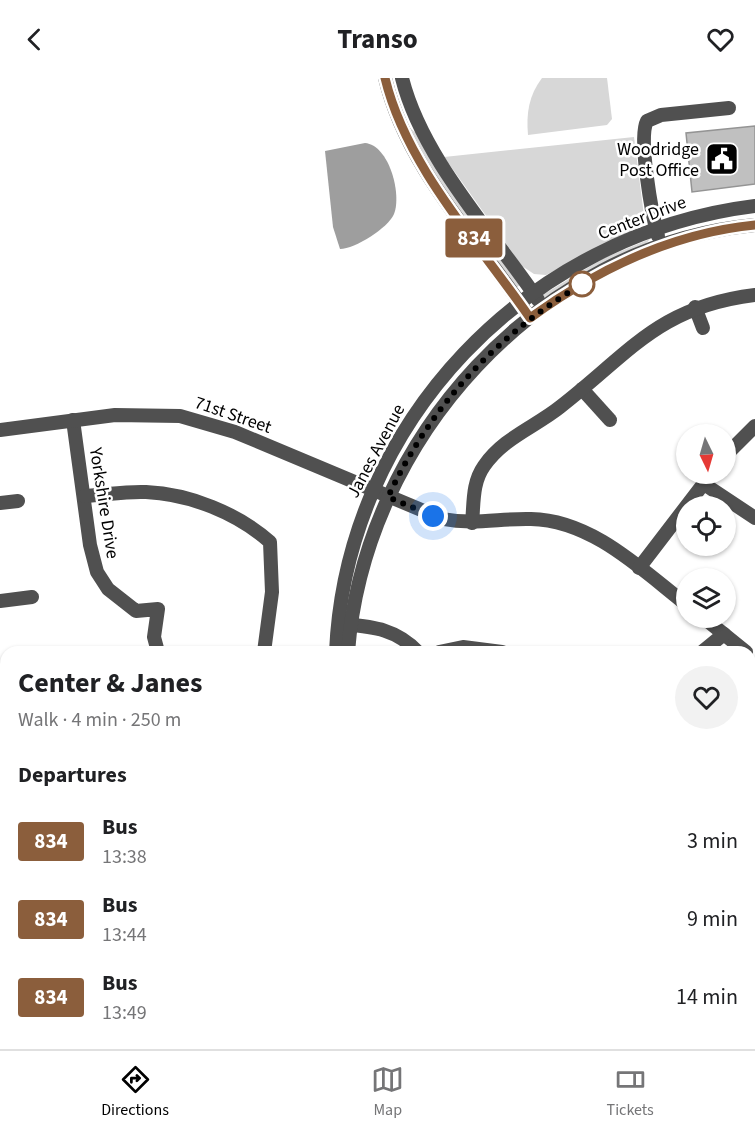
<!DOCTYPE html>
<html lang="en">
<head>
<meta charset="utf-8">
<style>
  :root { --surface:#fff; --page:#f2f2f2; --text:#202124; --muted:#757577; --line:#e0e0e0; --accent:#000 }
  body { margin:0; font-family:"Source Sans 3",sans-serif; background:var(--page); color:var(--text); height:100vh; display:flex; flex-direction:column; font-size:22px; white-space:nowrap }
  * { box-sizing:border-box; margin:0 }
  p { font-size:20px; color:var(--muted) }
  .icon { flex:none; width:33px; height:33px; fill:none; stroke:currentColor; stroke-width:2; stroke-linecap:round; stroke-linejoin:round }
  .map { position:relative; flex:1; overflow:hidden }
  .drawer { position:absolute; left:0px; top:568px; width:756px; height:404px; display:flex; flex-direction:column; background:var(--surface); border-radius:18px 18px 0 0; box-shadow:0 2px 4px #0004 }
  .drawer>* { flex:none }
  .badge { padding:0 12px; border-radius:4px; font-size:21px; line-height:39px }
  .needle { width:39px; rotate:175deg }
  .controls { position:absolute; left:676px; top:346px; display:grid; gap:12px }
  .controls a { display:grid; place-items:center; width:60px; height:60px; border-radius:50%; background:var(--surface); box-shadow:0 2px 4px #0004; font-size:30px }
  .you { position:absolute; width:30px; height:30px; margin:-15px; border:4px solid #fff; border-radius:50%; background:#1a73e8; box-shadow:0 0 0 9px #1a73e833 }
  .map>.badge { position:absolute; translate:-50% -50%; box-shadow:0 0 0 3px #fff }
  h2 { padding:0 18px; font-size:22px; line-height:54px }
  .round { display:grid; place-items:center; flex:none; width:63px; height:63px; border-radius:32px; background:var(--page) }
  .head { display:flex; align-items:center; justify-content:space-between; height:102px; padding:0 18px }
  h1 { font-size:28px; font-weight:700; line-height:45px }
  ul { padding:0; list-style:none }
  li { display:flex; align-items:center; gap:18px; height:78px; padding:0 18px }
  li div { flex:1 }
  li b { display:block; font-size:22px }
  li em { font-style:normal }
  li .badge { min-width:66px; font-weight:700; text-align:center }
  header { display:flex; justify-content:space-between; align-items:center; height:78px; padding:0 18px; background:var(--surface); font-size:27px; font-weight:700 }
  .dock { display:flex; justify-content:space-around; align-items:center; height:84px; border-top:2px solid var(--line); background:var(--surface); font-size:16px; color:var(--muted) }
  .dock a { display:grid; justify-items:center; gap:3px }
  .dock .active { color:var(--accent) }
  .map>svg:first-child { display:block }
</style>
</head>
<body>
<header><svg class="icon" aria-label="back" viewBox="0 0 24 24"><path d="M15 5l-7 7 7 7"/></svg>Transo<svg class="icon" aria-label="heart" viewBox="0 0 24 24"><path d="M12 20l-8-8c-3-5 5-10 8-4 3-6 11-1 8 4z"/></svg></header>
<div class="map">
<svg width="755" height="971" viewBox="0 0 755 971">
  <rect width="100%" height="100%" fill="#fff"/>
  <!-- green -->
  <g fill="#d7d7d7">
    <path d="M542,0h65l5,41 -5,6 -79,10c-2,-22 1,-40 14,-57z"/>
    <polygon points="409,49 417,56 521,206 516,210 424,81"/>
    <polygon points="634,59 644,138 639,149 546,197 534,196 522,188 444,79"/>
    <polygon points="650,161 643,169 551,219 539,219 604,180"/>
  </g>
  <!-- water -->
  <path fill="#9e9e9e" d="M365,65c24,2 37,51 29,71 -6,14 -39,35 -54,35l-7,-22 -8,-76z"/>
  <!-- building -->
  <polygon fill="#c0c0c0" stroke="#949494" stroke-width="1.5" points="755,48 755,106 692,114 686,55"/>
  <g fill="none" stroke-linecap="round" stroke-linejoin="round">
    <!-- minor -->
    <g stroke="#505050" stroke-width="14">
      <path d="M385,0c21,88 89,158 139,231"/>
      <path d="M402,0c20,80 90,154 136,222"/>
      <path d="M658,158c-6,-21 -20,-98 -11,-115l14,-6 68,-7"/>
      <polyline points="695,229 703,250"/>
      <polyline points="582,311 610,342"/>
      <polyline points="73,342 90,467 97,494 108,511 136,533 158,531 154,559 158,574"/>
      <path d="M0,352l115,-15 65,1 55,16 208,87c31,6 58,-1 88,0 61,1 111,51 156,86"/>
      <polyline points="726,377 755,348"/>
      <polyline points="704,406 755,440"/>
      <path d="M85,418c20,-1 41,-5 61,-4 44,2 91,21 124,50l2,50 -8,60"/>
      <polyline points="0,425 18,423"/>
      <path d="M472,445c2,-20 0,-40 12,-57 19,-28 51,-39 76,-59 71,-55 98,-100 195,-112"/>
      <polyline points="639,490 711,396"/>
      <polyline points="0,523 32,519"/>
      <polyline points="704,540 746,574"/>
      <path d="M344,546c30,3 52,5 74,28"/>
      <path d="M336,574c10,-230 192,-418 419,-446"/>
      <path d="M348,574c16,-212 191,-407 407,-427"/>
      <polyline points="439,574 463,569 502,574"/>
      <polyline points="702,574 724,556"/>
      <polyline points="750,696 755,692"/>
      <polyline points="0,755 6,770"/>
      <polyline points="101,966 112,971"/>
      <polyline points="245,966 245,971"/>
      <polyline points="459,966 461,971"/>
      <polyline points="471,966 472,971"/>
      <polyline points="553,966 553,971"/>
      <polyline points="124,971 127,966"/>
    </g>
  </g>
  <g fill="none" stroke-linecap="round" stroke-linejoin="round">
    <!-- line casing -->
    <g stroke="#fff" stroke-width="14">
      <path id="line" d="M385,0c21,88 94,166 145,240 66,-48 143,-85 225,-93"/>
    </g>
    <!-- line -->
    <use href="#line" stroke="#8b5e3c" stroke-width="9"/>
    <!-- walk -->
    <path stroke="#000" stroke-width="6" stroke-dasharray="0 10.8" d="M433,438l-45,-19c43,-92 108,-161 194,-213"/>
  </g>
  <!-- icons -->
  <defs>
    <g id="civic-square" transform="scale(1.725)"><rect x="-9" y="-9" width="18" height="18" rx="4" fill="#000" stroke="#fff"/><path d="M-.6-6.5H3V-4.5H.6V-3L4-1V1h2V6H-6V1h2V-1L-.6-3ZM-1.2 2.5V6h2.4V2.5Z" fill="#fff"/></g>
  </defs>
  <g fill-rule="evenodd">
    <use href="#civic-square" x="722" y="81"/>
  </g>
  <!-- markers -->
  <circle fill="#fff" stroke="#8b5e3c" stroke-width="3" cx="582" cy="206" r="12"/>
  <g text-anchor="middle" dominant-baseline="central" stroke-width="5" stroke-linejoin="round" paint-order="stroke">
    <!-- poi labels -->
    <g font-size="18" fill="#000" stroke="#fff" text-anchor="end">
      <text x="699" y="71">Woodridge<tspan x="699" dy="21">Post Office</tspan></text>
    </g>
    <!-- street labels -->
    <g font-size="18" fill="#000" stroke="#fff">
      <text transform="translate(642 140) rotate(-21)">Center Drive</text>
      <text transform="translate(233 337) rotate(19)">71st Street</text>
      <text transform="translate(376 373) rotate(-62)">Janes Avenue</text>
      <text transform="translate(104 425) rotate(81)">Yorkshire Drive</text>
    </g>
  </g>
</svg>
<div class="controls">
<a><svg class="needle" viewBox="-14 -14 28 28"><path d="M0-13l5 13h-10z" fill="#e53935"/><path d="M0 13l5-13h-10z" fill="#757577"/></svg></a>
<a><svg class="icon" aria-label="locate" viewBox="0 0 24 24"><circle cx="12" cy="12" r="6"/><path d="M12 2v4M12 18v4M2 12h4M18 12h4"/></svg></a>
<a><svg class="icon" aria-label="layers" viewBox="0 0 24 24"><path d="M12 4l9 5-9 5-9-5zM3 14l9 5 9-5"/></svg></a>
</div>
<div class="you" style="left:433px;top:438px"></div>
<b class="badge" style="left:474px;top:160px;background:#8b5e3c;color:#fff">834</b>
<section class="drawer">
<div class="head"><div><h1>Center &amp; Janes</h1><p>Walk · 4 min · 250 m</p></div><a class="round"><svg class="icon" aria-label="heart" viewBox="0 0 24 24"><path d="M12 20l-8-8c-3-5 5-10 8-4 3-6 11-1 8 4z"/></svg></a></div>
<h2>Departures</h2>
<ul>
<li><span class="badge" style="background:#8b5e3c;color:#fff">834</span><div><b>Bus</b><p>13:38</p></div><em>3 min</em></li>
<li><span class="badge" style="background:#8b5e3c;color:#fff">834</span><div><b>Bus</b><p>13:44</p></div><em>9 min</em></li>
<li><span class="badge" style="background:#8b5e3c;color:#fff">834</span><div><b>Bus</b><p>13:49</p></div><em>14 min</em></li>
</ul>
</section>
</div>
<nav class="dock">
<a class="active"><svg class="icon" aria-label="directions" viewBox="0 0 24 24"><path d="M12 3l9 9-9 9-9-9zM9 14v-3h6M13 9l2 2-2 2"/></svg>Directions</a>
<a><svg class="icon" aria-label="map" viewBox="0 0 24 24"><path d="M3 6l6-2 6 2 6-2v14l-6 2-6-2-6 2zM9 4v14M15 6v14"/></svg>Map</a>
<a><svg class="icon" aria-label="tickets" viewBox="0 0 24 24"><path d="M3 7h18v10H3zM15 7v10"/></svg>Tickets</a>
</nav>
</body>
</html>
